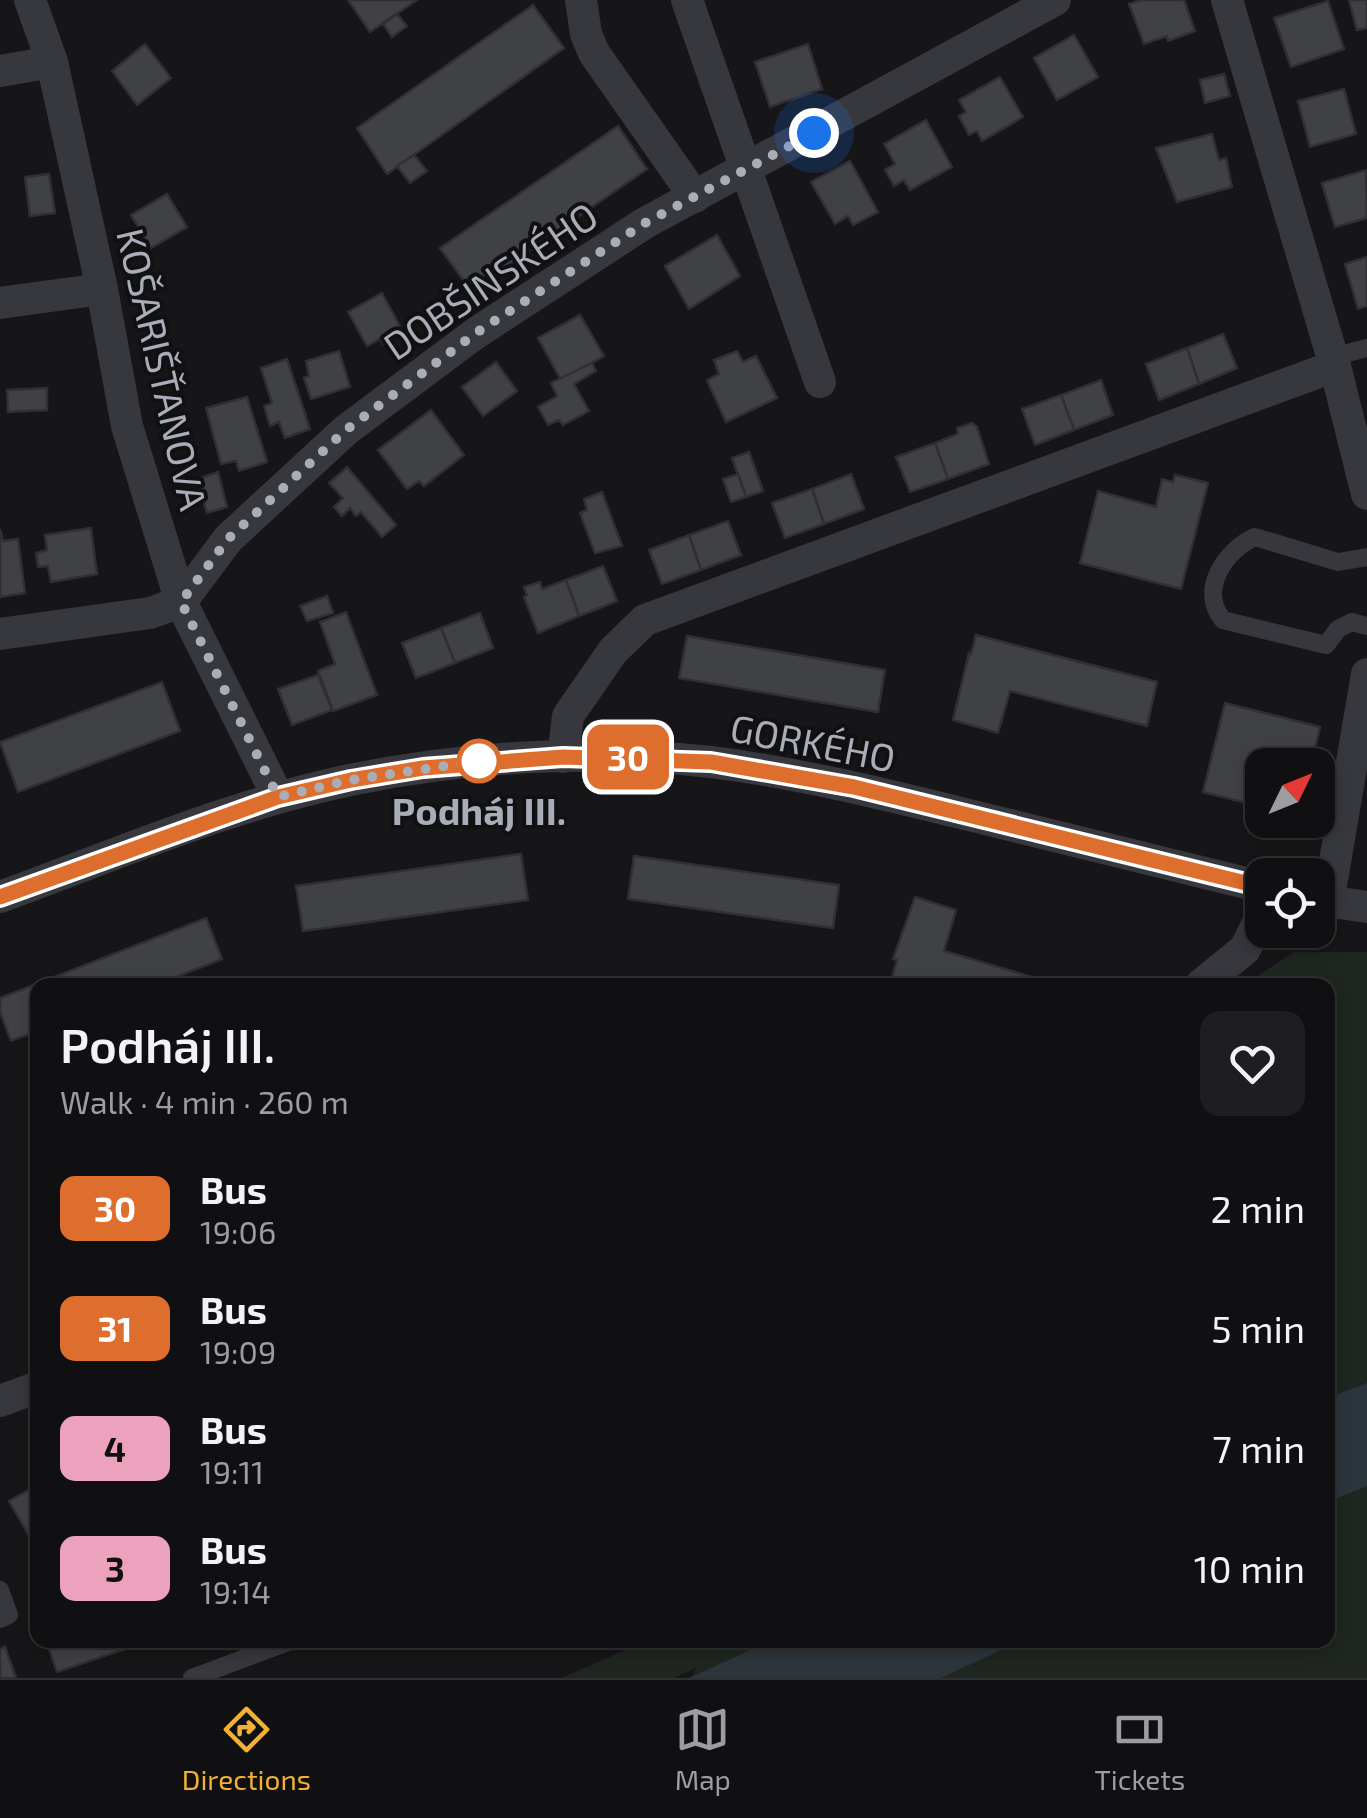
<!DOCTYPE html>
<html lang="en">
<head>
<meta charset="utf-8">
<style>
  :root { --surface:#101012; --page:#1e1e20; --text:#f1f3f6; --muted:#9c9d9f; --line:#303032; --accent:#f2b134 }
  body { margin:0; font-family:"Exo 2",sans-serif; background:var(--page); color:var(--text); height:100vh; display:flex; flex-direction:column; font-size:38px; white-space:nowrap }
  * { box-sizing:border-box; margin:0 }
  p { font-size:32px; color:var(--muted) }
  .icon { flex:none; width:55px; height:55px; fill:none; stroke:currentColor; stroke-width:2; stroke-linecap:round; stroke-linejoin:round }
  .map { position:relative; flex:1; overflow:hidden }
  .sheet { position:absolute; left:30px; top:978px; width:1305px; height:670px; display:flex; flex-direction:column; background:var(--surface); border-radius:20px; box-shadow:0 5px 15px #0003,0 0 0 2px var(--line) }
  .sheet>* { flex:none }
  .badge { padding:0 20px; border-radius:15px; font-size:35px; line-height:65px }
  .needle { width:65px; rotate:47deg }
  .tools { position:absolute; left:1245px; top:748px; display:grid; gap:20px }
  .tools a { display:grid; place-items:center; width:90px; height:90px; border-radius:20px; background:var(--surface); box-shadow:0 5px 15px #0003,0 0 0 2px var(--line); font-size:50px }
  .you { position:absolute; width:50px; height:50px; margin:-25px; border:8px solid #fff; border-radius:50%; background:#1a73e8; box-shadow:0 0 0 15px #1a73e833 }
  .map>.badge { position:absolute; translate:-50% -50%; box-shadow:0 0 0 5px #fff }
  .round { display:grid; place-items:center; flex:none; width:105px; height:105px; border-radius:20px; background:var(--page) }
  .summary { display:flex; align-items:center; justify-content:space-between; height:170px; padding:0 30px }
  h1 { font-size:48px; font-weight:600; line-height:75px }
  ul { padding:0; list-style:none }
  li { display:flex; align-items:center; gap:30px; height:120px; padding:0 30px }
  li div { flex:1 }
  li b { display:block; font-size:38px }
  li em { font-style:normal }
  li .badge { min-width:110px; font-weight:700; text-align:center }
  .tabs { display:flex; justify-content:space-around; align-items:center; height:140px; border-top:2px solid var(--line); background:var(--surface); font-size:28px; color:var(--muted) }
  .tabs a { display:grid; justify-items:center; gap:5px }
  .tabs .active { color:var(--accent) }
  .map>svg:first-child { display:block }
</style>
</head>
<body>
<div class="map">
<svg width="1367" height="1678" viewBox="0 0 1367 1678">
  <rect width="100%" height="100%" fill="#161618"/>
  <!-- green -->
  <polygon fill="#1e261f" points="1294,952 1367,952 1367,1678 692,1678 696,1668 674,1678 561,1678 649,1640 1328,1640 1328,985 1244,985"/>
  <!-- water -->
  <g fill="#2c353c">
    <polygon points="1367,1383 1367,1486 1328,1502 1328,1398"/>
    <polygon points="773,1640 1023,1640 941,1678 689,1678"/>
  </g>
  <!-- building -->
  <g fill="#404145" stroke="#303034" stroke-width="2.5">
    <polygon points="348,0 417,0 370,32"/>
    <polygon points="1141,0 1184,0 1195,31 1168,41 1167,36 1144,44 1129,4"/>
    <polygon points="1349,0 1367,0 1367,28 1357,30"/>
    <polygon points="1328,1 1344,49 1291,67 1274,18"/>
    <polygon points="533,5 564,48 387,174 357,128"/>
    <polygon points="397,14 407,26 392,37 383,24"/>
    <polygon points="1074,35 1098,77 1057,100 1034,58"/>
    <polygon points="145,44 171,78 137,105 112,71"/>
    <polygon points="808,44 822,89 770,107 755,62"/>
    <polygon points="1224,74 1230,96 1205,103 1200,80"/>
    <polygon points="1000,77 1023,117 982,141 977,131 969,135 959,116 966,112 959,100"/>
    <polygon points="1344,89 1356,134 1310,147 1298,101"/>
    <polygon points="926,120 952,167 910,190 904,180 894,186 885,170 895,164 884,144"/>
    <polygon points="618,126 647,169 471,291 440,248"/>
    <polygon points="1212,134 1219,160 1226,158 1232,187 1177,202 1156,148"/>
    <polygon points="414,155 427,171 410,183 397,166"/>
    <polygon points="850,161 878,212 853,225 848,216 835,224 811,182"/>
    <polygon points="1366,170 1367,218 1335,227 1322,183"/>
    <polygon points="49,174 55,213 30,216 25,177"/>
    <polygon points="167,194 187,227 151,248 131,215"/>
    <polygon points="717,235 740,276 689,309 665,266"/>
    <polygon points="1367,257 1367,306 1358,309 1345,264"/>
    <polygon points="382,293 403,332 383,344 380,339 367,346 348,312"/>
    <polygon points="580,315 604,356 561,380 538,338"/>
    <polygon points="1223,334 1237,368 1199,384 1187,348"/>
    <polygon points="1187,348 1199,384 1159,400 1146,364"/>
    <polygon points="339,351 350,387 311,399 304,378 309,376 306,361"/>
    <polygon points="737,351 743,362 756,356 777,398 726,422 707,380 719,374 714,360"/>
    <polygon points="287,359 310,429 285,438 279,422 270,426 264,406 272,403 261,368"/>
    <polygon points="496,362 517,391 483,416 462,387"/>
    <polygon points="592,363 596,371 574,384 589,411 563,425 559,420 548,425 538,407 557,396 551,383"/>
    <polygon points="1101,380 1113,415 1074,430 1061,395"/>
    <polygon points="47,388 47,410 8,412 7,390"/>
    <polygon points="1061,395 1074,430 1035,445 1022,409"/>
    <polygon points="247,397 267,462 239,471 236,461 221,464 206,408"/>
    <polygon points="431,410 464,455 424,486 419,481 407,489 378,450"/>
    <polygon points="972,423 977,427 989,464 948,479 935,443 958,434 957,428"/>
    <polygon points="935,443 948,479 910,492 896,457"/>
    <polygon points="749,452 763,491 746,497 732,458"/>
    <polygon points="347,467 396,525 382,537 361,512 356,516 350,508 342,516 334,507 343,498 329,483"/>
    <polygon points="218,472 227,507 207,513 202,496 194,497 190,482"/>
    <polygon points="738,474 746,497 731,502 723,479"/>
    <polygon points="851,474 864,509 824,524 812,489"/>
    <polygon points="1175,475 1208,483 1181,589 1080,563 1098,491 1156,507 1162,479 1173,482"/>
    <polygon points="812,489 824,524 785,538 772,503"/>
    <polygon points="602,492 622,546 595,553 580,513 587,510 584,499"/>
    <polygon points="728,521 741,555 701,570 689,535"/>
    <polygon points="91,528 97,574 51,582 48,566 38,567 36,553 47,550 45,535"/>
    <polygon points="0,529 3,541 18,539 25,593 0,597"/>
    <polygon points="689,535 701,570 662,584 649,550"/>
    <polygon points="603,566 617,601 579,616 566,580"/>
    <polygon points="566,580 579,616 538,633 524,597 527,595 524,587 540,582 542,589"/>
    <polygon points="327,596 333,613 307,621 300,606"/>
    <polygon points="346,612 377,695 333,711 318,671 335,664 320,622"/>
    <polygon points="480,613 493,648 455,663 441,628"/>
    <polygon points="441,628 455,663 416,678 402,643"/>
    <polygon points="976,635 1157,682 1147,726 1010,691 998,733 953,720 969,653 971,654"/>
    <polygon points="687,636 885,670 878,712 679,678"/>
    <polygon points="318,675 332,710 292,725 278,689"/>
    <polygon points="162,682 180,731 18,792 0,742"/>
    <polygon points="1225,703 1320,727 1311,765 1262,765 1262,807 1203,792"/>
    <polygon points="521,854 528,900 303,931 296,886"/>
    <polygon points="634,856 839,885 833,928 628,899"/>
    <polygon points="915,897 956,910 944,951 1059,985 906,985 891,981 897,960 893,959"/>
    <polygon points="206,918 222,959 156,985 38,985 38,1031 11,1041 0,1012 0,998"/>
    <polygon points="38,1485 38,1551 9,1501"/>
    <polygon points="46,1640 152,1640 57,1672"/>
    <polygon points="5,1647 16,1678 0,1678 0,1649"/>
  </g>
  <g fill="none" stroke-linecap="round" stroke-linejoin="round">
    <!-- service -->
    <g stroke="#37383d" stroke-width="18">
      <polyline points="1332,357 1367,348"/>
      <path d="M1367,557l-29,5 -83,-25c-30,13 -57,54 -32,83l103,25 12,-16 14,-7 15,4"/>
      <polyline points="0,1590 9,1615 0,1619"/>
      <polyline points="373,1640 381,1640"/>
      <polyline points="192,1678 293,1640"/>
    </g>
    <!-- minor -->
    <g stroke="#37383d" stroke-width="32">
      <polyline points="30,0 52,62 102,289 127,426 181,602 278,797"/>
      <polyline points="581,0 586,34 594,53 695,197"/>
      <polyline points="687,0 820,382"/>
      <polyline points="1227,0 1335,366 1367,494"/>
      <polyline points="0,71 52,62"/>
      <polyline points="0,303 102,289"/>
      <polyline points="0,634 150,613 181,602 228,539 346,430 476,333 645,223 1055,0"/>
      <polyline points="563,757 568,716 613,651 645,620 1335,366"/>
      <path d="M0,897c115,-42 230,-92 350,-117 117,-24 242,-31 361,-18 87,11 173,32 258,53 98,24 196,48 293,72"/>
      <polyline points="1318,900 1367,907"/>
      <polyline points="1328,903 1367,674"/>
      <polyline points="1201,985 1245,949 1262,915"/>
      <polyline points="0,1401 38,1387"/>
    </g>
  </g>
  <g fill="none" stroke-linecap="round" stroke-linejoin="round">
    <!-- line casing -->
    <g stroke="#fff" stroke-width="22">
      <polyline id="line" points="0,897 278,797 351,780 423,768 563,757 711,762 854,787 1262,887"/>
    </g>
    <!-- line -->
    <use href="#line" stroke="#dd6e2d" stroke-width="15"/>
    <!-- walk -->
    <polyline stroke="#a8adb8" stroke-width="10" stroke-dasharray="0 18" points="479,761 351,780 278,797 181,602 228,539 346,430 476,333 645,223 814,133"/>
  </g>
  <!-- markers -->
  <circle fill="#fff" stroke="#dd6e2d" stroke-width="5" cx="479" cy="761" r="20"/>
  <g text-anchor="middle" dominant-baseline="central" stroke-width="8" stroke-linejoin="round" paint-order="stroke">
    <!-- street labels -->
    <g font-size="38" fill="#a8adb8" stroke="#111113">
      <text transform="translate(490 280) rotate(-34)">DOBŠINSKÉHO</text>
      <text transform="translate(163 369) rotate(77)">KOŠARIŠŤANOVA</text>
      <text transform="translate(813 742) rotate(11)">GORKÉHO</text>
    </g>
    <!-- stop labels -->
    <g font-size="38" font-weight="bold" fill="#a8adb8" stroke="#111113">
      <text x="479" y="810">Podháj III.</text>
    </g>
  </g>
</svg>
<div class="tools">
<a><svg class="needle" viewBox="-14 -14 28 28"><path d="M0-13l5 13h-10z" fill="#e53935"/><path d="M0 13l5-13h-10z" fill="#9c9d9f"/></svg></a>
<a><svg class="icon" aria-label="locate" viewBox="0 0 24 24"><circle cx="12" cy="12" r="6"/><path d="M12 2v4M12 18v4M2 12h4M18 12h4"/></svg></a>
</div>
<div class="you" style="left:814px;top:133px"></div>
<b class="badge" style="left:628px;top:757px;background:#dd6e2d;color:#fff">30</b>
<section class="sheet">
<div class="summary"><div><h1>Podháj III.</h1><p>Walk · 4 min · 260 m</p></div><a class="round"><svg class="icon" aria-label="heart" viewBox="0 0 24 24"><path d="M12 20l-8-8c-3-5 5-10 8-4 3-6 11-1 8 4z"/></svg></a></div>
<ul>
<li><span class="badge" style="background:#dd6e2d;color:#fff">30</span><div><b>Bus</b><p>19:06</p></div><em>2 min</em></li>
<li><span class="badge" style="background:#dd6e2d;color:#fff">31</span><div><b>Bus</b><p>19:09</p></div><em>5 min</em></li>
<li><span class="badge" style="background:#eca2bc;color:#111">4</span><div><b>Bus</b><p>19:11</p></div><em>7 min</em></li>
<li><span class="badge" style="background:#eca2bc;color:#111">3</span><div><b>Bus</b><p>19:14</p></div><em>10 min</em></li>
</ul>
</section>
</div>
<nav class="tabs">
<a class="active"><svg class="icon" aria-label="directions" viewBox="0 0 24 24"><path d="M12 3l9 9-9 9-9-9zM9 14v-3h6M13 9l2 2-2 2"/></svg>Directions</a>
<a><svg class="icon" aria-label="map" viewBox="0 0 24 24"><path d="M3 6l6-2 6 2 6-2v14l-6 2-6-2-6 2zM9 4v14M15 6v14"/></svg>Map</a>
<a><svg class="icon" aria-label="tickets" viewBox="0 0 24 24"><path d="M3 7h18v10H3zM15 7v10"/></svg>Tickets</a>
</nav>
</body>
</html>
